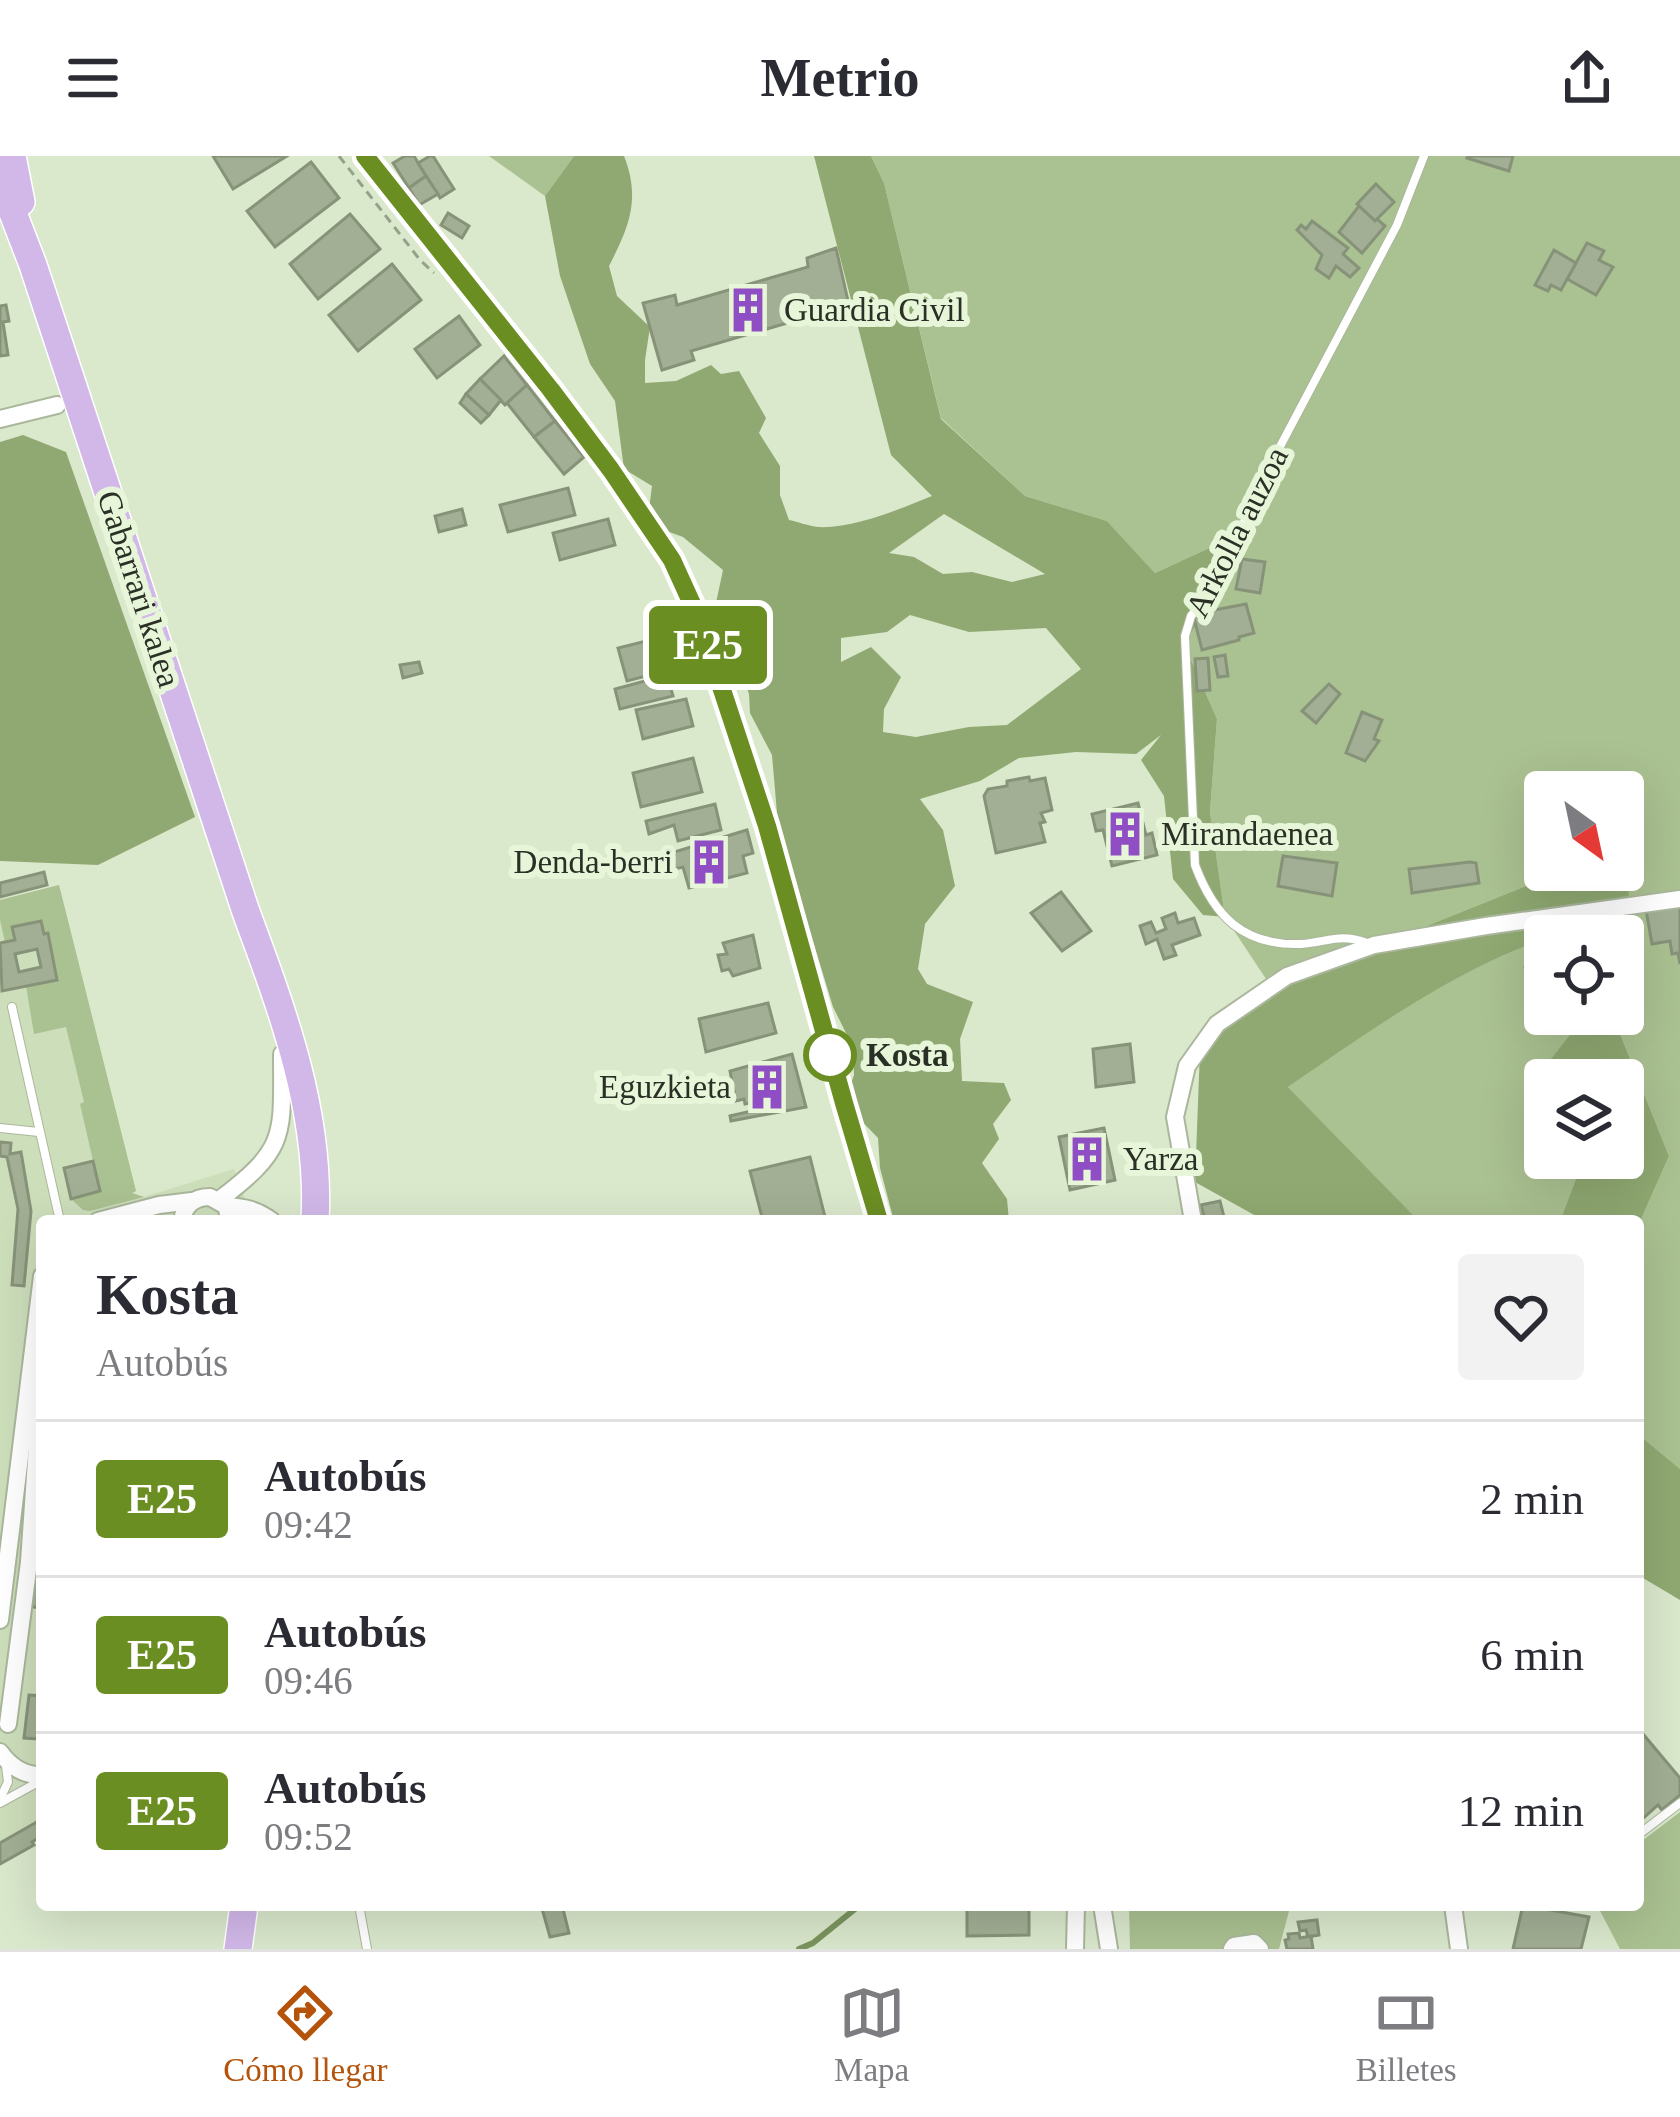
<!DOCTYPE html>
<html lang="es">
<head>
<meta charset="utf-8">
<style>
  :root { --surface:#fff; --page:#f2f2f3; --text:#2b2b33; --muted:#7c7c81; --line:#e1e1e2; --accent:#b45309 }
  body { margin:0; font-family:Georgia,serif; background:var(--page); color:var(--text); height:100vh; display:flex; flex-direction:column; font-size:45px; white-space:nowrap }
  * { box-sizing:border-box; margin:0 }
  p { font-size:39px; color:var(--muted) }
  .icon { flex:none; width:66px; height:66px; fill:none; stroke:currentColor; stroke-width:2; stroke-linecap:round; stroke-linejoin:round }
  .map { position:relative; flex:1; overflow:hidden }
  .sheet { position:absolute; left:36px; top:1059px; width:1608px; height:696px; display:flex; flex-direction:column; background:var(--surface); border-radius:12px; box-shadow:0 12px 48px #0002 }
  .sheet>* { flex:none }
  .badge { padding:0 24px; border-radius:9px; font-size:42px; line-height:78px }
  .needle { width:78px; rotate:147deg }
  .tools { position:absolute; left:1524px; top:615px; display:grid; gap:24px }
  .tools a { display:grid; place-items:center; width:120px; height:120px; border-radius:12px; background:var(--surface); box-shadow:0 12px 48px #0002; font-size:60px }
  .map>.badge { position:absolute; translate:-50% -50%; box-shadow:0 0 0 6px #fff }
  .round { display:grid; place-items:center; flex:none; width:126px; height:126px; border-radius:12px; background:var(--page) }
  .head { display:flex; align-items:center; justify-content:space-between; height:204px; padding:0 60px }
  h1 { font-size:57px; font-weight:700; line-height:90px }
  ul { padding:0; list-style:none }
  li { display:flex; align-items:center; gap:36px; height:156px; padding:0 60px; border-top:3px solid var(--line) }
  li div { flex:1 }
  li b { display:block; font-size:45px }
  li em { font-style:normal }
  li .badge { min-width:132px; font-weight:700; text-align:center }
  header { display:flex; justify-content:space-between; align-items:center; height:156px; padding:0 60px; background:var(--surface); font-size:54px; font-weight:700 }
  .tab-bar { display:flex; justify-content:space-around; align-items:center; height:168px; border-top:3px solid var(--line); background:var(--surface); font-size:33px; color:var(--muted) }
  .tab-bar a { display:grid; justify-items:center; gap:6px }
  .tab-bar .on { color:var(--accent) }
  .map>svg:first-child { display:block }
</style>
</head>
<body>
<header><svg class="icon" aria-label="menu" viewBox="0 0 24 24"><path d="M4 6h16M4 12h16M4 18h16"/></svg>Metrio<svg class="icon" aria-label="share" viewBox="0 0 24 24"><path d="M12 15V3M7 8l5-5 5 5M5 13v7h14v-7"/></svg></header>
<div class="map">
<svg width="1680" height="1793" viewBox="0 0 1680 1793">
  <rect width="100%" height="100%" fill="#dae8cc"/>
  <!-- built -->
  <polygon fill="#cddebb" points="59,729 136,1035 132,1038 144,1041 234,1013 253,1065 42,1065 42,1664 0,1687 0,744"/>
  <!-- green -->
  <g fill="#aac191">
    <polygon points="489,0 574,0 545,40"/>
    <polygon points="871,0 1680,0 1680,1313 1638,1278 1638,1070 1669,1000 1612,858 1623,858 1623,780 1552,780 1627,713 1623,714 1623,636 1545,636 1545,714 1620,714 1531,728 1272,832 1225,761 1210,656 1217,563 1184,488 1220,387 1155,417 1107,365 1025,340 941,262 884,27"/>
    <polygon points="59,729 136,1035 132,1037 144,1041 90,1055 83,1054 71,1043 100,1035 80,948 84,946 66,871 34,878 26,830 57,823 48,778 44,778 40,765 13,771 15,784 5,786 0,764 0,744"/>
    <path d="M1545,783v75h41l-47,60 6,13v71h31l4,10 -20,53h-141l-131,-134c81,-56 163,-115 257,-148z"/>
    <polygon points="1680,1656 1680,1793 1620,1793 1597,1749 1638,1749 1638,1688"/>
    <polygon points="1129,1749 1315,1749 1289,1755 1279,1793 1130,1793"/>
  </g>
  <!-- forest -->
  <g fill="#90a972" fill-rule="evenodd">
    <path d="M574,0h50c17,43 5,71 -15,110l8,30 33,31 -5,33v23l31,-2 35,-16 10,9 18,-3 27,47 -7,15 21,33v29l9,25c9,2 20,6 29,7 34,2 82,-18 114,-31l-41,-41 -77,-299h57l13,27 57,236 84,77 82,25 48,52 65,-30 17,16 -53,85 33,75 -7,93 15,105 -22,-2 -30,-36 -9,-83 -23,-36 20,-25 -25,19 -60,-2 -57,6 -39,23 -60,18 23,31 12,56 -30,38 -7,45 9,15 46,18 -13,37 2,42 42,2 7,17 -18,24 6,15 -17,24 25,36 2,22h-115l-14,-53 -2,-30 -34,-35 10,-28 -1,-28 -20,-40 -47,-155 -9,-39 -5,-58 -22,-42 -1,-19 -33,-91 7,-33 -40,-33 -36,-13 5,-38 -28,-17 -9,-68 -25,-37 -30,-88 -15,-80zM944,358l101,60 -33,8 -40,-10 -29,2 -29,-17 -25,-4zM910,459l59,17 77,-4 35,41 -74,56 -38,2 -53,10 -33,-5 1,-23 17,-32 -30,-30 -30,15v-24l46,-6z"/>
    <polygon points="23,279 66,296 195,661 98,709 0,705 0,286"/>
    <path d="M1628,713l1,40 -77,27h-7v3c-94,33 -175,92 -257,148l131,134h-154l-70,-39 5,-132 72,-62 259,-104z"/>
    <polygon points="1586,858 1612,858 1669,1000 1638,1070 1638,1065 1560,1065 1580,1012 1576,1002 1623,1002 1623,924 1545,924 1545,931 1539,918"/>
    <polygon points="1638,1278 1680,1313 1680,1444 1638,1419"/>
  </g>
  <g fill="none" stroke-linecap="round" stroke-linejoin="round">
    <!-- stream -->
    <polyline stroke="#7b955e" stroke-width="6" points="799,1793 813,1787 860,1749"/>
  </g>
  <!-- building -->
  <g fill="#a2af94" stroke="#879379" stroke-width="3" fill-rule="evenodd">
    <polygon points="213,0 287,0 233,33"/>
    <polygon points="405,0 414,0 426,20 409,32 393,7"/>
    <polygon points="430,0 433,0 454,33 440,42 418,7"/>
    <polygon points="1468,0 1513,0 1509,15 1467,2"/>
    <polygon points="311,6 339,42 275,91 247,55"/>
    <polygon points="426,20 438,38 419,49 409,32"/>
    <polygon points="1376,28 1394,46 1375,65 1357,48"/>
    <polygon points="1359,50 1375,65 1377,63 1385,70 1362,97 1339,76"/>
    <polygon points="448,57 469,70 462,82 441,69"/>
    <polygon points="350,58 380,93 318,143 290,108"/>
    <polygon points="1312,65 1348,92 1343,98 1359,112 1350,121 1336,110 1329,122 1316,113 1322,99 1297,74 1301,69 1306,73"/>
    <polygon points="1587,87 1604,95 1599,104 1613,111 1596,139 1567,123"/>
    <polygon points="836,92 851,158 821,168 818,158 691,195 694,204 662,214 643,147 675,139 677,149 808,111 807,102"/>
    <polygon points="1554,94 1576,107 1561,134 1551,129 1548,135 1535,129"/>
    <polygon points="392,108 421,144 358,195 329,159"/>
    <polygon points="6,149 9,165 3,166 8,199 0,200 0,150"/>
    <polygon points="459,160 480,189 437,222 415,193"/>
    <polygon points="504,200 527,229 505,249 480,223"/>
    <polygon points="480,223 501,244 489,259 466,238"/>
    <polygon points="527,229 555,265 534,281 507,247"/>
    <polygon points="466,238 489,259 481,267 460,247"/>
    <polygon points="555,265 584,301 564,318 534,281"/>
    <polygon points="568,332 575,359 508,376 500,349"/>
    <polygon points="462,353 466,369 439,376 435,360"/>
    <polygon points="608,363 615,389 560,404 553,377"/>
    <polygon points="1242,403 1265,406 1260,437 1236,433"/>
    <polygon points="1246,448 1254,477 1239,481 1239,484 1202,494 1193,458"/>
    <polygon points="650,484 658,517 627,525 618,492"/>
    <polygon points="1225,499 1228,520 1218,521 1214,501"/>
    <polygon points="1208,502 1210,534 1197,535 1195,503"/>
    <polygon points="419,506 422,517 403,522 400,509"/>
    <polygon points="667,519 673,540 620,553 615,533"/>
    <polygon points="1329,528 1340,538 1316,567 1302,555"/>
    <polygon points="686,543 693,570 643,583 636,554"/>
    <polygon points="1362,556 1382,564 1374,583 1379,585 1365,605 1346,597"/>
    <polygon points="693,602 702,636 641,651 633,617"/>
    <polygon points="1029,621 1030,625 1045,622 1052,654 1041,657 1045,666 1040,667 1045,686 996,697 984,640 988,633 1007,630 1007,625"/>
    <polygon points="1138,647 1146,679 1152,677 1157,699 1112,710 1103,674 1096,675 1092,658"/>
    <polygon points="715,648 721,674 678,685 674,669 649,678 646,665"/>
    <polygon points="747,674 753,697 743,700 747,717 689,732 683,711 675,713 671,697"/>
    <polygon points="1283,700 1337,707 1332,740 1278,730"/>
    <polygon points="1470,706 1476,707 1479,727 1412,737 1409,713"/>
    <polygon points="44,716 47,729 0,741 0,727"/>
    <polygon points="1061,736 1091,775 1062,795 1031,757"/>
    <polygon points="1680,748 1680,808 1678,797 1672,798 1670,785 1652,788 1646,754"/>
    <polygon points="1175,757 1178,767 1194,762 1200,779 1172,789 1176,799 1164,803 1157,783 1146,788 1140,770 1151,766 1156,777 1166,773 1162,762"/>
    <path d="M41,765l3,13 4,-1 9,47 -55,11 -2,-48 15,-3 -3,-13zM37,793l4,18 -22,5 -4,-18z"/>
    <polygon points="1533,775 1556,780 1545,780 1545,815 1525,811"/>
    <polygon points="753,779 760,812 733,820 729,813 722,815 718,799 727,798 723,787"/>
    <polygon points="768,847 776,877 706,896 699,863"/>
    <polygon points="1130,888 1134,926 1096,931 1093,893"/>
    <polygon points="792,898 806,951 731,965 730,960 752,955 750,947 745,948 744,943 736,945 730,915"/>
    <polygon points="1104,972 1115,1024 1070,1034 1059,981"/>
    <polygon points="0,986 11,987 10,998 21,996 31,1055 24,1130 12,1129 18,1053 7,1001 0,1000"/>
    <polygon points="810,1001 826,1065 763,1065 750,1015"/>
    <polygon points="93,1005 100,1035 71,1043 64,1012"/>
    <polygon points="1220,1045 1225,1065 1205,1065 1201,1049"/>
    <polygon points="32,1383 42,1384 42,1452 25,1450"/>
    <polygon points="29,1539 42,1540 38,1583 24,1582"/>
    <polygon points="1638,1572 1680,1622 1680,1639 1662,1654 1658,1649 1638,1667"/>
    <polygon points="42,1663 42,1680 32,1686 34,1689 0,1708 0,1687"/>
    <polygon points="541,1749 562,1749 569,1777 550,1781"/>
    <polygon points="967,1749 1029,1749 1029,1779 967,1780"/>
    <polygon points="1523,1749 1589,1761 1581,1793 1513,1793"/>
    <polygon points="1317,1764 1319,1779 1308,1781 1306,1774 1300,1775 1298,1766"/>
    <polygon points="1299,1777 1300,1782 1311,1780 1313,1793 1287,1793 1285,1784 1289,1783 1288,1778"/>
  </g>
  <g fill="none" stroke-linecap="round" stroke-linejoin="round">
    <!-- lane casing -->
    <g stroke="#aab79c" stroke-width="10">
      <g id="lane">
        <path d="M1367,787c-27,-10 -39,-1 -66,1 -58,2 -87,-28 -106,-79l-10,-229 6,-20 22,-28 61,-130 123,-233 27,-69"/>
        <polyline points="12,851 60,1065"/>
        <polyline points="0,972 39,976"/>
        <polyline points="0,1643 8,1626 6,1610"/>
        <polyline points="0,1647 42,1624"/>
        <polyline points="1638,1679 1680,1647"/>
        <polyline points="359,1749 367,1793"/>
      </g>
    </g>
    <!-- street casing -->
    <g stroke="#aab79c" stroke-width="20">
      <g id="street">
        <polyline points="365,0 551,234 611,314 672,404 698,461 767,670 859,1000 879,1065"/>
        <polyline points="0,263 57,249"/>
        <path d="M219,1044c69,-52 63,-64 63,-146"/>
        <path d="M226,1050c19,1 31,4 46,15"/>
        <polyline points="98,1065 159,1049 192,1045"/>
        <path d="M182,1065c2,-16 12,-24 28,-24l16,9 4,15"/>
        <polyline points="1193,1065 1175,961 1187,910 1217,868 1287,820 1374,789 1486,770 1680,743"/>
        <polyline points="0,1464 42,1120"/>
        <polyline points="8,1568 29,1406 42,1218"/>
        <path d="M0,1596c10,14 24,24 42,23"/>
        <polyline points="1102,1749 1109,1793"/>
        <polyline points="1453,1749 1459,1793"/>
        <polyline points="1075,1793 1076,1749"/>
        <polyline points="1232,1793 1234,1790 1254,1787 1260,1793"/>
      </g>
    </g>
    <!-- primary casing -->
    <g stroke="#fff" stroke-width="30">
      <g id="primary">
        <polyline points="12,0 21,46"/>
        <path d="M0,23l33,86 213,647c37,100 75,201 69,309"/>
        <polyline points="238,1793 244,1749"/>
      </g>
    </g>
    <!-- path -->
    <polyline stroke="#96a18b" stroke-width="3" stroke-dasharray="9 6" stroke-linecap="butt" points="339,0 420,104 434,117"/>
    <!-- lane -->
    <use href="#lane" stroke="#fff" stroke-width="8"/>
    <!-- street -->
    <use href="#street" stroke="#fff" stroke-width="16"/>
    <!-- primary -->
    <use href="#primary" stroke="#d1b8e9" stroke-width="27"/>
  </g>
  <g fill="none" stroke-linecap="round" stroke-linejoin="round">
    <!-- line casing -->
    <g stroke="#fff" stroke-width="27">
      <polyline id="line" points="365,0 551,234 611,314 672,404 698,461 767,670 844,947 879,1065"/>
    </g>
    <!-- line -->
    <use href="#line" stroke="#6b8e23" stroke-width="18"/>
  </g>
  <!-- icons -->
  <defs>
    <g id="building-bare" transform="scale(3.6)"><path d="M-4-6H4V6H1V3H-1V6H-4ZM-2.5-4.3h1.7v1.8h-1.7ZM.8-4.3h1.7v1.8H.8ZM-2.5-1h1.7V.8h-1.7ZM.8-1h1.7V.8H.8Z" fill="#8f4ec3" stroke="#e7f5d9" stroke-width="2.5" paint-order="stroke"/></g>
  </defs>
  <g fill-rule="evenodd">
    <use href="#building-bare" x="748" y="154"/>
    <use href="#building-bare" x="1125" y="678"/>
    <use href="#building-bare" x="709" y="706"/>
    <use href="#building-bare" x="767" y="931"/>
    <use href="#building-bare" x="1087" y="1003"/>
  </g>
  <!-- markers -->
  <circle fill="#fff" stroke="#6b8e23" stroke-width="6" cx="830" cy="899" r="24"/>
  <g text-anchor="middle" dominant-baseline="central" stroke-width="12" stroke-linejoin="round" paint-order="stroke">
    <!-- poi labels -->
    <g font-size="33" fill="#2a3025" stroke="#e7f5d9" text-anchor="start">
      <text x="784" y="154">Guardia Civil</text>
      <text x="1161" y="678">Mirandaenea</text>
      <text x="673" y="706" text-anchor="end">Denda-berri</text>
      <text x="731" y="931" text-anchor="end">Eguzkieta</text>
      <text x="1123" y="1003">Yarza</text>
    </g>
    <!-- street labels -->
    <g font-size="33" fill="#2a3025" stroke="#e7f5d9">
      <text transform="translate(1237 376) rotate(-63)">Arkolla auzoa</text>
      <text transform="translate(139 433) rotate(72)">Gabarrari kalea</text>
    </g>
    <!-- stop labels -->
    <g font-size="33" font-weight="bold" fill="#2a3025" stroke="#e7f5d9" text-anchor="start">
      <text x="866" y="899">Kosta</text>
    </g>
  </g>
</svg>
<div class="tools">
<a><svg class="needle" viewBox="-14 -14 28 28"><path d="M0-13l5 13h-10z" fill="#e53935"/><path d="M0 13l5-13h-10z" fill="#7c7c81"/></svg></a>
<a><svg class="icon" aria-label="locate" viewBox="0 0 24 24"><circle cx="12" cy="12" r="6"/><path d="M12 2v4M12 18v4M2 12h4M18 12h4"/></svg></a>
<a><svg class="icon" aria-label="layers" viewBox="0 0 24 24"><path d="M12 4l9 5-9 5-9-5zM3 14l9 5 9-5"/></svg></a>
</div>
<b class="badge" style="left:708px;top:489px;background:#6b8e23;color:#fff">E25</b>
<section class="sheet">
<div class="head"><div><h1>Kosta</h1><p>Autobús</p></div><a class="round"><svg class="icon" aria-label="heart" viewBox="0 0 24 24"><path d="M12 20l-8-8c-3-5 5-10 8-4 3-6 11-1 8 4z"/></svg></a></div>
<ul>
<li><span class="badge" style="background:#6b8e23;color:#fff">E25</span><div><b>Autobús</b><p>09:42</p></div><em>2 min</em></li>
<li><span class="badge" style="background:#6b8e23;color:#fff">E25</span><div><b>Autobús</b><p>09:46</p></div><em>6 min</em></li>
<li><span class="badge" style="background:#6b8e23;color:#fff">E25</span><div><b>Autobús</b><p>09:52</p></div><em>12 min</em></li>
</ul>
</section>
</div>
<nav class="tab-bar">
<a class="on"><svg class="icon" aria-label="directions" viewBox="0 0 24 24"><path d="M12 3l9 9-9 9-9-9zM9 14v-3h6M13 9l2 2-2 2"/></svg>Cómo llegar</a>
<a><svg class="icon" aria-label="map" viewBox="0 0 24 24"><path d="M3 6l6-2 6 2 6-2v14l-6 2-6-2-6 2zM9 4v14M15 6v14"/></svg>Mapa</a>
<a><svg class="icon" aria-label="tickets" viewBox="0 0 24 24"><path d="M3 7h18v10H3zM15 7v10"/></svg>Billetes</a>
</nav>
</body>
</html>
